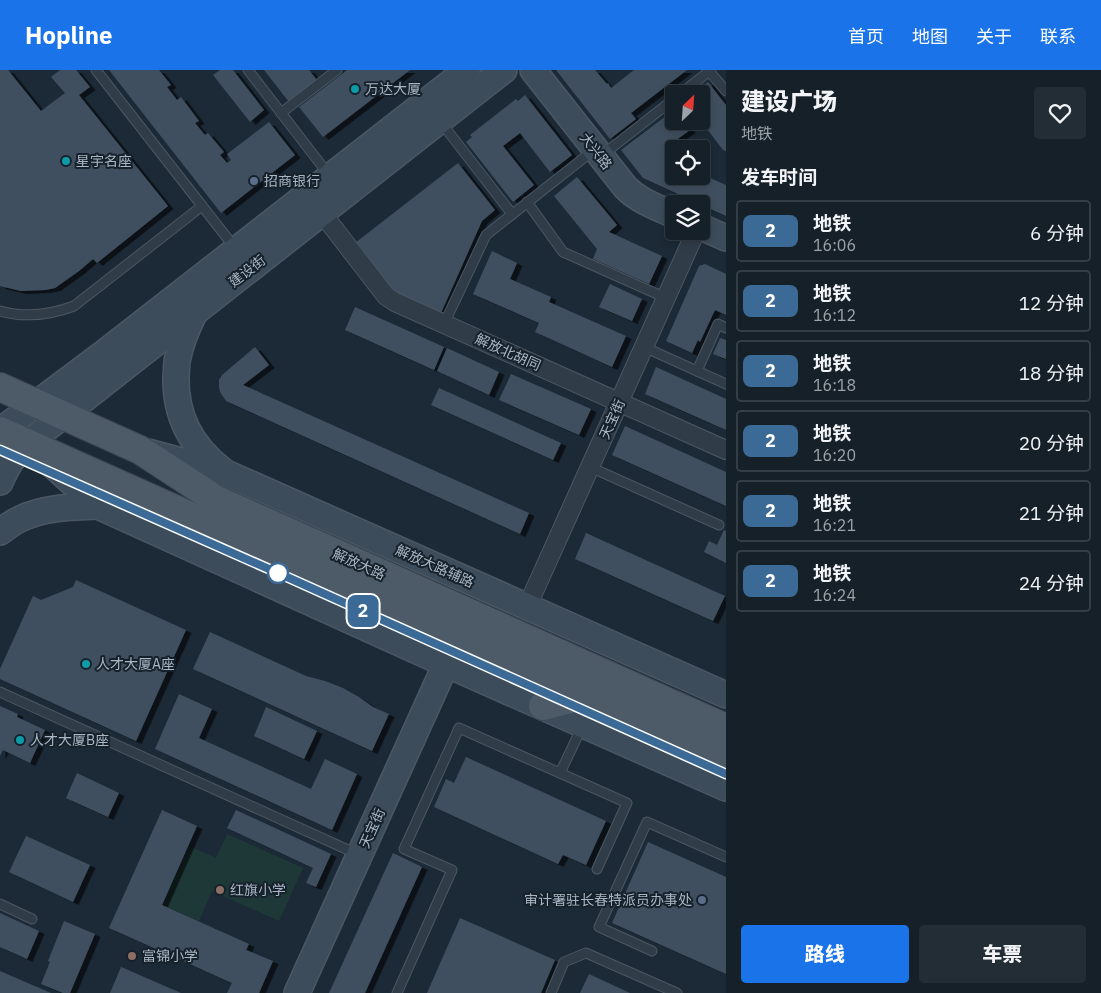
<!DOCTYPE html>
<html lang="zh">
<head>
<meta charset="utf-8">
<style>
  :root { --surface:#152029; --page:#222d35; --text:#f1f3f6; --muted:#9da3a8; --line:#343e46; --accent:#1a73e8 }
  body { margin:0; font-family:"IBM Plex Sans","Noto Sans SC",sans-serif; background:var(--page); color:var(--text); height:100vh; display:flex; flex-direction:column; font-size:19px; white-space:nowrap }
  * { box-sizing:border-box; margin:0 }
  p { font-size:16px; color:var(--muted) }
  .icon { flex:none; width:28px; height:28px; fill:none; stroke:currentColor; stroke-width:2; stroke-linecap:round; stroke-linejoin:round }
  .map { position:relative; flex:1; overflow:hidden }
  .details { display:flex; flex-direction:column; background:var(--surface); width:375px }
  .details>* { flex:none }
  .badge { padding:0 10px; border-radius:8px; font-size:18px; line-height:32px }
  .needle { width:32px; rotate:25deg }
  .controls { position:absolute; left:665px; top:15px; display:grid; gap:10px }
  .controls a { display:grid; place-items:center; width:45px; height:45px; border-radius:5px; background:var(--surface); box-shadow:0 2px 8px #0003,0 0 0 1px var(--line); font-size:25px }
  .map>.badge { position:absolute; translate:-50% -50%; box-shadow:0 0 0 2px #fff }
  h2 { padding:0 15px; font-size:19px; line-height:45px }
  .round { display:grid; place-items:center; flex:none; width:52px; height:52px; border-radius:5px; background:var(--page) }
  .head { display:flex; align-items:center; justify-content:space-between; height:85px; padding:0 15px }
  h1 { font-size:24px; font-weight:800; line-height:38px }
  .button { display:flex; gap:10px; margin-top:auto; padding:10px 15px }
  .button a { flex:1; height:58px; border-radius:5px; background:var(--accent); color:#fff; font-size:20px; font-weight:800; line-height:58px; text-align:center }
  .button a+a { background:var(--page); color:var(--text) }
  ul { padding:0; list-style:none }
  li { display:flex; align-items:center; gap:15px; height:62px; margin:0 10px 8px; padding:0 5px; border:2px solid var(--line); border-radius:5px }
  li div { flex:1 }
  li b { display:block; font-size:19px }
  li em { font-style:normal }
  li .badge { min-width:55px; font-weight:700; text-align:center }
  header { display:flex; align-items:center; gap:30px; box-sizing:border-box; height:70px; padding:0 25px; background:var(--accent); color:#fff }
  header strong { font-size:24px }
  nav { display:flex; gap:28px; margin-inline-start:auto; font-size:18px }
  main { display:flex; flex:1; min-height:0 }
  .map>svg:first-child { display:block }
</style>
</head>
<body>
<header>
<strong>Hopline</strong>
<nav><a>首页</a><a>地图</a><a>关于</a><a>联系</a></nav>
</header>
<main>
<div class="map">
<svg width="726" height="923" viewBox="0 0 726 923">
  <defs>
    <filter id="shadow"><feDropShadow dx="5.5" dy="3" stdDeviation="0" flood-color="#0009"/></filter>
  </defs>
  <rect width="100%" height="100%" fill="#1c2a37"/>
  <!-- green -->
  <polygon fill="#1e3838" points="227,764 303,798 279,851 212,821 199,851 162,835 189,776 216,788"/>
  <!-- building -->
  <g fill="#3f505f" filter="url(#shadow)">
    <polygon points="0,0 8,0 41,41 65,23 51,7 60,0 76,0 90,17 79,25 168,136 97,193 93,189 79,201 55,218 45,220 21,221 0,216"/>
    <polygon points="109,0 159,0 171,15 167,17 177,30 181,27 199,51 195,53 205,65 208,63 224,82 220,85 227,93 231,90 227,84 269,52 295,85 221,143"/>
    <polygon points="220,0 233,0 264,40 250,52 213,5"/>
    <polygon points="264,0 309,0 317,10 289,32"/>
    <polygon points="347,0 410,0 323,67 299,37"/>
    <polygon points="556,0 595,0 607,14 608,13 611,18 634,0 687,0 631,43 636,49 610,69"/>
    <polygon points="708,12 726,35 726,81 723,80 701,51 701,24 692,24"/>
    <polygon points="525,25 572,85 550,102 520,63 503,76 534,115 513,132 466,72 472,67 470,65 516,29 518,31"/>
    <polygon points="674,40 674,51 683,51 690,60 668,76 674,84 674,106 701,106 701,104 726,115 726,146 643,108 621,80"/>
    <polygon points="458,93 495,140 482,151 441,243 393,222 355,173"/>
    <polygon points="577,107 617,155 609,162 662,186 649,214 593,189 597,179 554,126"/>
    <polygon points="492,181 517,193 510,209 551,227 549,232 626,266 612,297 535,262 539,253 473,224"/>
    <polygon points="705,194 726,204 726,245 715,240 700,272 698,270 692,283 666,271 699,196"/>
    <polygon points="610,214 642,229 632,251 599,237"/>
    <polygon points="355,237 444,277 434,300 345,260"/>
    <polygon points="720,268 726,270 726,289 713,284"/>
    <polygon points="255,277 269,295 243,315 529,443 520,464 226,331 220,322 219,317 219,310 222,305"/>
    <polygon points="447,278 499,302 489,325 437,301"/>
    <polygon points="656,297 726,329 726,360 645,324"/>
    <polygon points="511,304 591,339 579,365 499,330"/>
    <polygon points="439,318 561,373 553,390 431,335"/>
    <polygon points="625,356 726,402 726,436 612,385"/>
    <polygon points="724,460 726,461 726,493 704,482 709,471 717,475"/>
    <polygon points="586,463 725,526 713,551 575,489"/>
    <polygon points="76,510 186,560 136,671 0,609 0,599 33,526 41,530 73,517"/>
    <polygon points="210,562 306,606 325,611 343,618 359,627 373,637 389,644 372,681 193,599"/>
    <polygon points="179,624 212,639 199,668 311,719 325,689 357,704 332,760 155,679"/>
    <polygon points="0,636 18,644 17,647 45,660 30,693 3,680 0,686"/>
    <polygon points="266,637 317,661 304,689 254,666"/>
    <polygon points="466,687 606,751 586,795 563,785 558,794 434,737 446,709 454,713"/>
    <polygon points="77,703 119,723 108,747 66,728"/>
    <polygon points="162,740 197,756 162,835 249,874 246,880 273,891 259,923 227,923 232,913 109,858"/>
    <polygon points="236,740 331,784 316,817 306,813 313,798 227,758"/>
    <polygon points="26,766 90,795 73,832 9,802"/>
    <polygon points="648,772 726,807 726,904 612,853"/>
    <polygon points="393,783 422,797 365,923 329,923"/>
    <polygon points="0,843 39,861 27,889 0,877"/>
    <polygon points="460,848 555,890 541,923 427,923"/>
    <polygon points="64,851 95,864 70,923 63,923 41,914 50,892 48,891"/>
    <polygon points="121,897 181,923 110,923"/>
    <polygon points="0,901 51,923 0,923"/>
    <polygon points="589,904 630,923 580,923"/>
  </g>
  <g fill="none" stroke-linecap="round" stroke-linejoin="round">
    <!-- lane casing -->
    <g stroke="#4b5763" stroke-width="11">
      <g id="lane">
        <polyline points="96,0 235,178"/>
        <polyline points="248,0 329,105"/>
        <polyline points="708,0 726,21"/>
        <polyline points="680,24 711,0"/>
        <polyline points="281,43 337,0"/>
        <polyline points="440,51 512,144"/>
        <polyline points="601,86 674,29"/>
        <polyline points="527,132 563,182 666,228"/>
        <path d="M0,241c25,7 50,4 74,-5l128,-100"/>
        <polyline points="444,254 486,165 595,79"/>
        <polyline points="726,258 718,254 697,301 726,314"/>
        <polyline points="644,277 697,301"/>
        <polyline points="590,397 719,455"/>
        <polyline points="0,622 357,784"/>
        <polyline points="560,703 582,657"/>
        <polyline points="0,834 32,849"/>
        <polyline points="652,881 599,857 647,752 726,787"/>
        <polyline points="397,923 452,800 404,779 459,658 627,733 597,799"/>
        <polyline points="551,923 564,892 586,883 677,923"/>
      </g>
    </g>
    <!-- street casing -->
    <g stroke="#4b5763" stroke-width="20">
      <g id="street">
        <polyline points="322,143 386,226 395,232 726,380"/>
        <polyline points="527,537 696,161"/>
      </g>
    </g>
    <!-- secondary casing -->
    <g stroke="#4b5763" stroke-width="28">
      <g id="secondary">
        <path d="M533,0l93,118c13,13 31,19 48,27"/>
        <polyline points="701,157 726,168"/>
        <path d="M194,244c-7,14 -13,28 -16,43 -2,6 -1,13 -2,19 -1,40 15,70 46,94"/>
        <polyline points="0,361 104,283 467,0"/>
        <polyline points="37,381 98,436 446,594 726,718"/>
        <polyline points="148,382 226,403 726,625"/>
        <path d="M0,412c8,-18 13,-26 28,-39l476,-373"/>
        <path d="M0,462c6,-4 13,-10 20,-13 24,-12 52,-12 78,-13"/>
        <polyline points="297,923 446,594"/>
      </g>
    </g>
    <!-- primary casing -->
    <g stroke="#394551" stroke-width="30">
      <g id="primary">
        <polyline points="0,317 140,380 215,429 726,658"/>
        <polyline points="0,361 726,685"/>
        <polyline points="543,636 591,624"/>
      </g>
    </g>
    <!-- lane -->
    <use href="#lane" stroke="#303c47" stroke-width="9"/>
    <!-- street -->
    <use href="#street" stroke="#303c47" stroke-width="18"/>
    <!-- secondary -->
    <use href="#secondary" stroke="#3d4c5b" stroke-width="25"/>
    <!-- primary -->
    <use href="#primary" stroke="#4d5b68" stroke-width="28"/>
  </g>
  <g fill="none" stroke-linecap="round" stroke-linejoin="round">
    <!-- line casing -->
    <g stroke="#fff" stroke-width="11">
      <polyline id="line" points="0,380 278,503 726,704"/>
    </g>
    <!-- line -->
    <use href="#line" stroke="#3b6a96" stroke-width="8"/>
  </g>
  <!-- markers -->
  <g fill="#0f9aa8" stroke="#16212b" stroke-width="2">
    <circle cx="355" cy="19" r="5"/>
    <circle cx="66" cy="91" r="5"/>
    <circle cx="86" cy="594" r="5"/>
    <circle cx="20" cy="670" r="5"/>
  </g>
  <g fill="#5c6f8a" stroke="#16212b" stroke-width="2">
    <circle cx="254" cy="111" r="5"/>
    <circle cx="702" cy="830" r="5"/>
  </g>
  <circle fill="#fff" stroke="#3b6a96" stroke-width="2.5" cx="278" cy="503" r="10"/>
  <g fill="#8d6e63" stroke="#16212b" stroke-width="2">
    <circle cx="220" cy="820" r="5"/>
    <circle cx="132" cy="886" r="5"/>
  </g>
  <g text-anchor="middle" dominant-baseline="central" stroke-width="4" stroke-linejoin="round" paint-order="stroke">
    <!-- poi labels -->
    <g font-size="14" fill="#a9b7c5" stroke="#16212b" text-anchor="start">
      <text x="365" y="19">万达大厦</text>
      <text x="76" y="91">星宇名座</text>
      <text x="264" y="111">招商银行</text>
      <text x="96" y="594">人才大厦A座</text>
      <text x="30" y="670">人才大厦B座</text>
      <text x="230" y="820">红旗小学</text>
      <text x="692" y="830" text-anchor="end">审计署驻长春特派员办事处</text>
      <text x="142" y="886">富锦小学</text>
    </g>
    <!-- street labels -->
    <g font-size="14" fill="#a9b7c5" stroke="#16212b">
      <text transform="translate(596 81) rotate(52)">大兴路</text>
      <text transform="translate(247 201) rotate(-38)">建设街</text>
      <text transform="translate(508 282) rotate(24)">解放北胡同</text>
      <text transform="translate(612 349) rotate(-66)">天宝街</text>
      <text transform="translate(359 494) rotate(24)">解放大路</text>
      <text transform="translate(435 496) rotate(24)">解放大路辅路</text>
      <text transform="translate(372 758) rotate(-66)">天宝街</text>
    </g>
  </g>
</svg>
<div class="controls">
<a><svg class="needle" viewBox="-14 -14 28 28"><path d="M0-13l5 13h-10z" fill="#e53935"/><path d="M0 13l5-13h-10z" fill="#9da3a8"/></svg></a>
<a><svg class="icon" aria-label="locate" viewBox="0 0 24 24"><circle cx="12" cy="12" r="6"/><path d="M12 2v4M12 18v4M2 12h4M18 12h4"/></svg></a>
<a><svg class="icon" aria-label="layers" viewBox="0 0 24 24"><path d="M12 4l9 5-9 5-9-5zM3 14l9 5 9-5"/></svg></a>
</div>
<b class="badge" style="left:363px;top:541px;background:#3b6a96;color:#fff">2</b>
</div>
<section class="details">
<div class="head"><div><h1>建设广场</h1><p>地铁</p></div><a class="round"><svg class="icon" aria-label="heart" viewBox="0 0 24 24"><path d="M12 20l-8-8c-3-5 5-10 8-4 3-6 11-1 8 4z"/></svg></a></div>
<h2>发车时间</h2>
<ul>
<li><span class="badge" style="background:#3b6a96;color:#fff">2</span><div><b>地铁</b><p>16:06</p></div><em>6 分钟</em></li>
<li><span class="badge" style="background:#3b6a96;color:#fff">2</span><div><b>地铁</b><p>16:12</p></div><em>12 分钟</em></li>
<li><span class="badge" style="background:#3b6a96;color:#fff">2</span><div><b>地铁</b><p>16:18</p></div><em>18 分钟</em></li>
<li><span class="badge" style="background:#3b6a96;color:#fff">2</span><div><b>地铁</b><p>16:20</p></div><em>20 分钟</em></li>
<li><span class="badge" style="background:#3b6a96;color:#fff">2</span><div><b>地铁</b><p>16:21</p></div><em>21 分钟</em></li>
<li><span class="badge" style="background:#3b6a96;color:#fff">2</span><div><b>地铁</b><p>16:24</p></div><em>24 分钟</em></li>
</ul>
<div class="button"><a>路线</a><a>车票</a></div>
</section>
</main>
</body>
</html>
